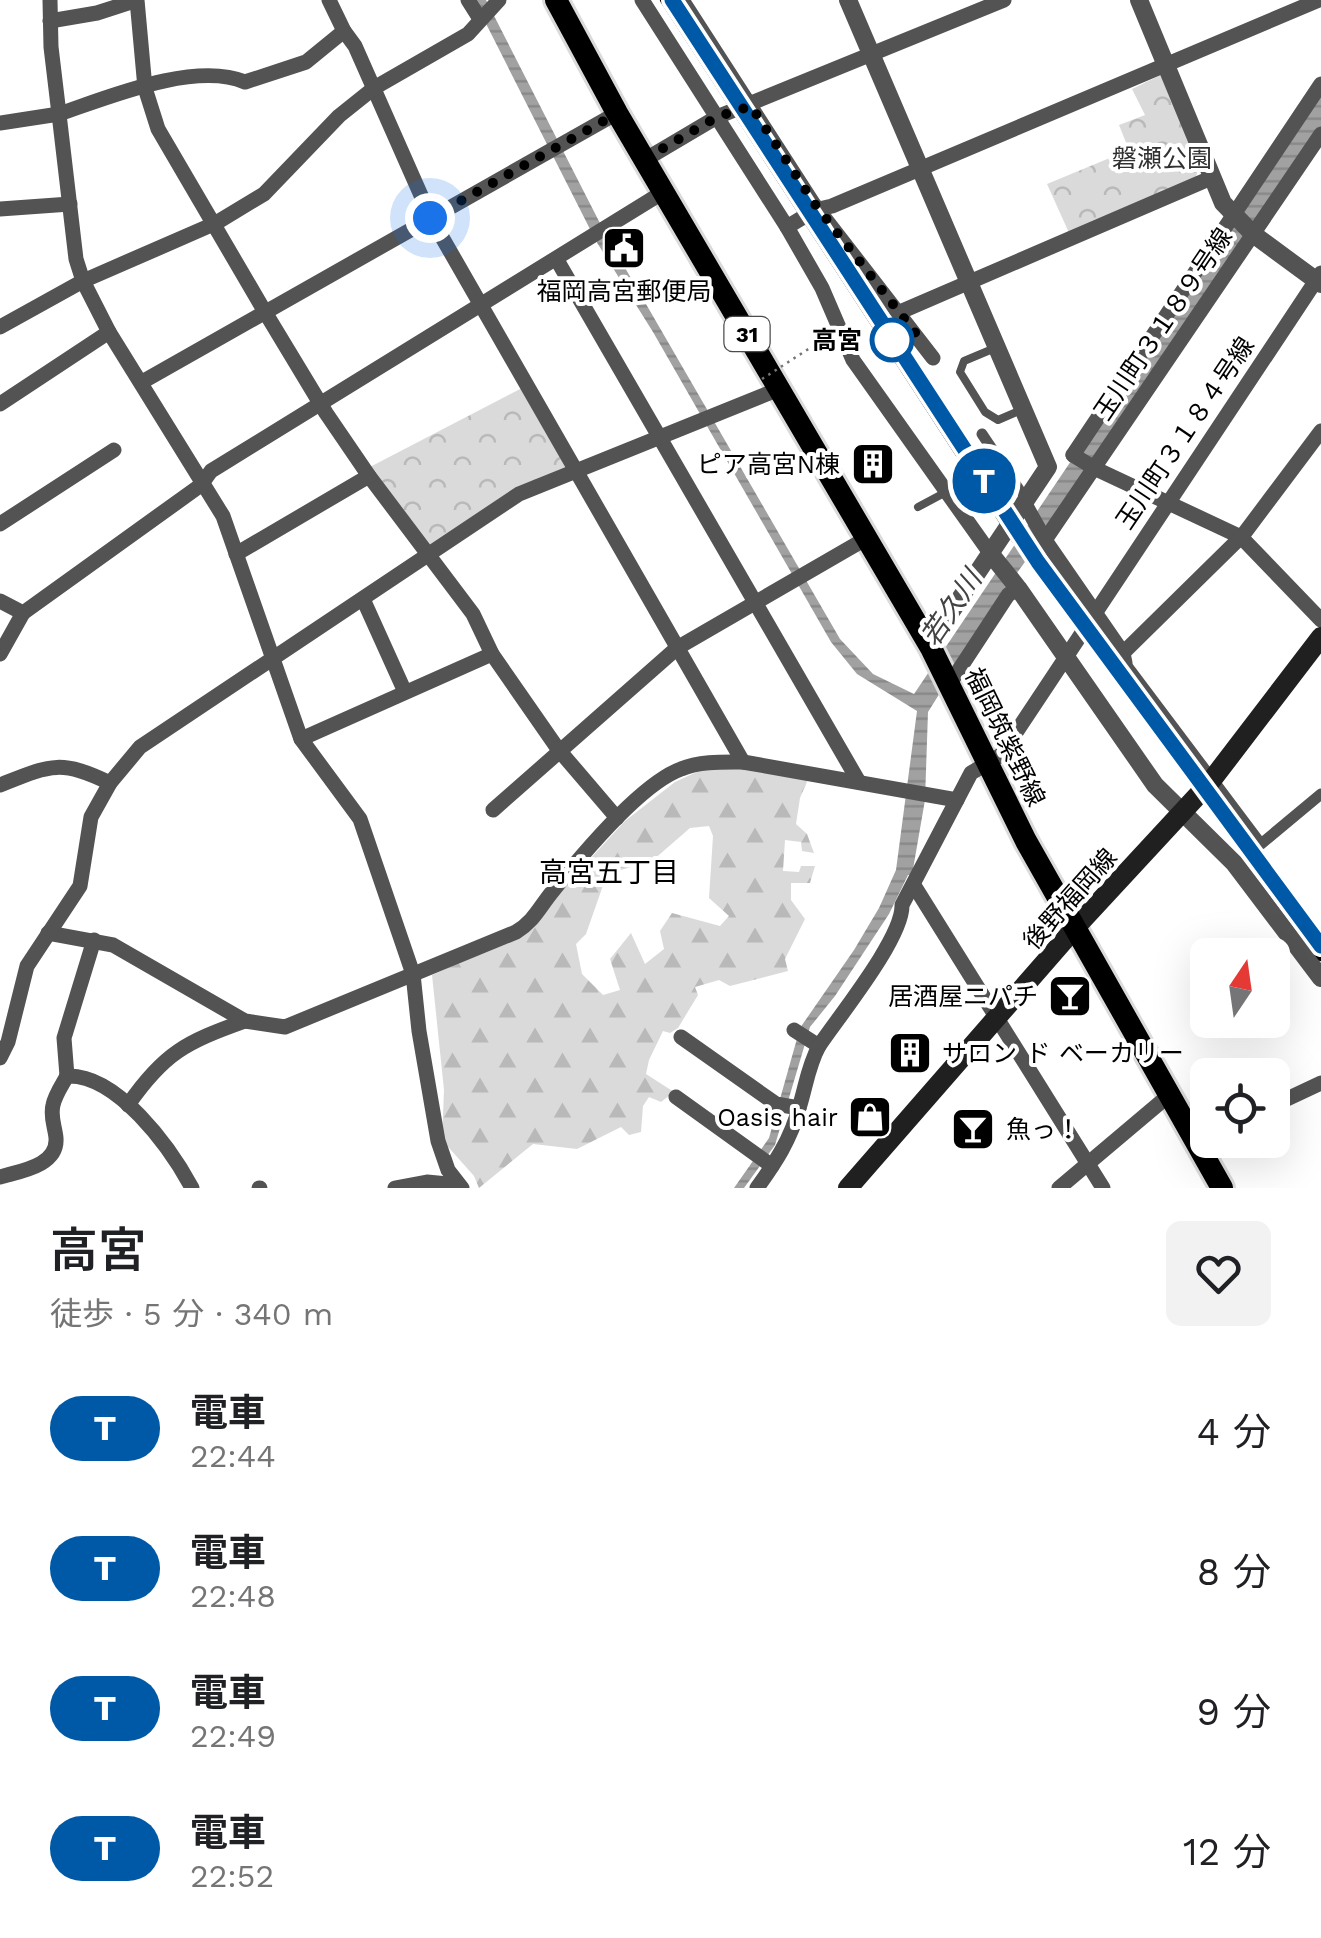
<!DOCTYPE html>
<html lang="ja">
<head>
<meta charset="utf-8">
<style>
  :root { --surface:#fff; --page:#f2f2f2; --text:#202124; --muted:#757577 }
  body { margin:0; font-family:"Work Sans","Noto Sans JP",sans-serif; background:var(--page); color:var(--text); height:100vh; display:flex; flex-direction:column; font-size:38px; white-space:nowrap }
  * { box-sizing:border-box; margin:0 }
  p { font-size:32px; color:var(--muted) }
  .icon { flex:none; width:55px; height:55px; fill:none; stroke:currentColor; stroke-width:2; stroke-linecap:round; stroke-linejoin:round }
  .map { position:relative; height:1188px; overflow:hidden }
  .sheet { display:flex; flex-direction:column; background:var(--surface); flex:1 }
  .sheet>* { flex:none }
  .badge { padding:0 20px; border-radius:32px; font-size:35px; line-height:65px }
  .needle { width:65px; rotate:13deg }
  .fabs { position:absolute; left:1190px; top:938px; display:grid; gap:20px }
  .fabs a { display:grid; place-items:center; width:100px; height:100px; border-radius:15px; background:var(--surface); box-shadow:0 10px 40px #0002; font-size:50px }
  .you { position:absolute; width:50px; height:50px; margin:-25px; border:8px solid #fff; border-radius:50%; background:#1a73e8; box-shadow:0 0 0 15px #1a73e833 }
  .map>.badge { position:absolute; translate:-50% -50%; box-shadow:0 0 0 5px #fff }
  .round { display:grid; place-items:center; flex:none; width:105px; height:105px; border-radius:15px; background:var(--page) }
  .summary { display:flex; align-items:center; justify-content:space-between; height:170px; padding:0 50px }
  h1 { font-size:48px; font-weight:600; line-height:75px }
  ul { padding:0; list-style:none }
  li { display:flex; align-items:center; gap:30px; height:140px; padding:0 50px }
  li div { flex:1 }
  li b { display:block; font-size:38px }
  li em { font-style:normal }
  li .badge { min-width:110px; font-weight:700; text-align:center }
  .map>svg:first-child { display:block }
</style>
</head>
<body>
<div class="map">
<svg width="1321" height="1188" viewBox="0 0 1321 1188">
  <defs>
    <pattern id="forest-firs" width="22" height="20" patternUnits="userSpaceOnUse" patternTransform="scale(2.5)"><rect width="22" height="20" fill="#dadada"/><path d="M5 1l3.5 6h-7zM16 11l3.5 6h-7z" fill="#b9b9b9"/></pattern>
    <pattern id="park-crowns" width="20" height="18" patternUnits="userSpaceOnUse" patternTransform="scale(2.5)"><rect width="20" height="18" fill="#dadada"/><path d="M2 6a3 3 0 1 1 6 0M12 15a3 3 0 1 1 6 0" fill="none" stroke="#b9b9b9"/></pattern>
    <pattern id="water-rules" width="6" height="5" patternUnits="userSpaceOnUse" patternTransform="scale(2.5)"><rect width="6" height="5" fill="#a1a1a1"/><path d="M0 2.5h6" fill="none" stroke="#898989"/></pattern>
  </defs>
  <rect width="100%" height="100%" fill="#fff"/>
  <!-- forest -->
  <path fill="url(#forest-firs)" fill-rule="evenodd" d="M742,766l67,11 -9,21 -4,26 11,10 7,19 -12,-2 -1,-9 -16,-2 -2,31 16,1 2,-6h14l-5,17h-19v17l14,19 -20,40 3,12 -58,15 -11,-6 -24,7 3,8 -20,33 -8,5 -7,-2 -14,29 -3,14 28,18 -13,10 -12,-5 -6,9 -2,26 -12,3 -8,-8 -44,22 -44,-5 -54,44 -5,-12 -32,-36 2,-50 -12,-115 87,-39 106,-115 50,-39 26,-12zM709,826l4,10 -4,62 20,18 -9,10 -48,-13 -12,18 4,18 -19,15 -14,-31 -21,26 10,31 -17,5 -21,-21 -6,-30 10,-10 21,-60 45,-13 38,-33z"/>
  <!-- park -->
  <g fill="url(#park-crowns)">
    <polygon points="1163,74 1200,159 1195,182 1070,235 1047,184 1129,150 1119,125 1145,115 1132,89"/>
    <polygon points="524,387 571,468 429,550 368,468"/>
  </g>
  <!-- water -->
  <polygon fill="url(#water-rules)" points="474,0 486,0 488,4 606,235 840,639 873,674 914,694 1321,90 1321,127 1051,526 1006,588 928,712 925,800 912,875 908,875 889,914 835,996 810,1027 775,1145 744,1188 734,1188 769,1138 800,1028 854,950 879,908 896,870 917,711 857,674 831,642 653,332 596,241"/>
  <g fill="none" stroke-linecap="round" stroke-linejoin="round">
    <!-- primary casing -->
    <g stroke="#dbdbdb" stroke-width="28">
      <polyline id="primary" points="556,0 617,113 931,648 1026,841 1222,1188"/>
    </g>
    <!-- service -->
    <g stroke="#535353" stroke-width="8">
      <polyline points="995,348 964,361 960,372 985,412 998,420 1021,410"/>
      <polyline points="918,507 948,491"/>
    </g>
    <!-- pedestrian -->
    <g stroke="#535353" stroke-width="11">
      <polyline points="982,434 1020,491"/>
      <polyline points="1125,663 1261,844 1321,794"/>
    </g>
    <!-- minor -->
    <g stroke="#535353" stroke-width="15">
      <path d="M50,0l1,47 8,67c50,-17 136,-53 186,-32l61,-20 38,-31"/>
      <polyline points="329,0 344,31 355,46 431,218 743,762"/>
      <polyline points="468,0 480,19"/>
      <polyline points="642,0 787,227 822,288 853,360 990,553"/>
      <polyline points="682,0 813,203 933,358"/>
      <polyline points="50,21 97,13 137,0 145,88 158,129 265,312 326,413 369,476 473,614 492,654 558,749 617,818"/>
      <polyline points="0,123 59,114 76,259 83,281 109,332 223,516 301,739 360,819 413,974 419,1031 438,1141 448,1170 462,1188"/>
      <polyline points="646,159 717,117 1004,0"/>
      <polyline points="0,209 70,204"/>
      <polyline points="787,227 815,210 832,206 1319,0"/>
      <polyline points="557,260 859,782"/>
      <polyline points="900,312 1211,178"/>
      <polyline points="0,327 83,281 216,223 264,194 339,116 374,88 468,34 499,0"/>
      <polyline points="142,382 617,113"/>
      <polyline points="0,404 109,332"/>
      <polyline points="1073,455 1321,84"/>
      <polyline points="1073,455 1096,469 1241,537 1321,620"/>
      <polyline points="1025,504 1045,540 1123,653 1125,663"/>
      <polyline points="0,524 114,450"/>
      <polyline points="1045,540 1321,134"/>
      <polyline points="236,554 369,476"/>
      <polyline points="363,599 405,692"/>
      <polyline points="0,601 23,613 201,485 211,471 665,191"/>
      <polyline points="1123,653 1243,535 1321,431"/>
      <polyline points="0,654 23,613"/>
      <polyline points="949,685 1008,595 1018,588"/>
      <polyline points="301,739 492,654"/>
      <path d="M0,785c50,-20 60,-26 110,-2"/>
      <polyline points="493,810 677,648 867,538"/>
      <polyline points="915,887 1103,1188"/>
      <path d="M48,933l65,12 132,76 40,6 231,-95c18,-11 23,-24 36,-40 28,-35 88,-108 129,-123 19,-8 43,-7 62,-7l214,38"/>
      <polyline points="794,1030 819,1046"/>
      <polyline points="681,1037 776,1104 799,1108"/>
      <polyline points="0,1058 8,1042 27,966 80,886 91,817 110,783 140,747 519,494 779,389"/>
      <polyline points="67,1076 64,1038 94,940"/>
      <polyline points="676,1097 772,1166"/>
      <path d="M128,1105c36,-52 58,-63 117,-84"/>
      <polyline points="1272,1106 1321,1083"/>
      <path d="M0,1177c20,-6 58,-11 56,-39 -1,-11 -6,-21 -3,-33 2,-10 9,-20 14,-29 50,-2 103,71 125,112"/>
      <polyline points="259,1188 260,1188"/>
      <polyline points="395,1188 427,1182 458,1185"/>
      <path d="M757,1188c18,-25 34,-49 42,-80 7,-22 9,-42 20,-62 20,-30 84,-108 83,-141l69,-132 30,-18 320,-482"/>
      <polyline points="1059,1188 1168,1096"/>
    </g>
    <!-- tertiary -->
    <g stroke="#535353" stroke-width="18">
      <polyline points="848,0 1048,467 939,630 931,648"/>
      <polyline points="1139,0 1223,203 1253,234 1321,284"/>
      <polyline points="990,553 1018,588 1155,785 1234,863 1321,978"/>
    </g>
    <!-- secondary -->
    <polyline stroke="#202020" stroke-width="20" points="848,1188 1074,929 1211,781 1321,637"/>
    <!-- primary -->
    <use href="#primary" stroke="#000" stroke-width="22"/>
    <!-- rail casing -->
    <g stroke="#000" stroke-width="8">
      <polyline id="rail" points="664,0 1012,535 1321,957"/>
    </g>
    <!-- rail -->
    <use href="#rail" stroke="#fff" stroke-width="4" stroke-dasharray="11" stroke-linecap="butt"/>
    <!-- path-bridge -->
    <polyline stroke="#757575" stroke-width="2.5" stroke-dasharray="2.5 5" stroke-linecap="butt" points="762,379 841,328"/>
  </g>
  <g fill="none" stroke-linecap="round" stroke-linejoin="round">
    <!-- line casing -->
    <g stroke="#fff" stroke-width="22">
      <polyline id="line" points="672,0 1038,562 1321,946"/>
    </g>
    <!-- line -->
    <use href="#line" stroke="#0059a6" stroke-width="15"/>
    <!-- walk -->
    <polyline stroke="#000" stroke-width="10" stroke-dasharray="0 18" points="430,218 618,113 646,158 717,117 751,106 814,203 917,335 892,340"/>
  </g>
  <!-- icons -->
  <defs>
    <g id="civic-square" transform="scale(2.25)"><rect x="-9" y="-9" width="18" height="18" rx="4" fill="#000" stroke="#fff"/><path d="M-.6-6.5H3V-4.5H.6V-3L4-1V1h2V6H-6V1h2V-1L-.6-3ZM-1.2 2.5V6h2.4V2.5Z" fill="#fff"/></g>
    <g id="building-square" transform="scale(2.25)"><rect x="-9" y="-9" width="18" height="18" rx="4" fill="#000" stroke="#fff"/><path d="M-4-6H4V6H1V3H-1V6H-4ZM-2.5-4.3h1.7v1.8h-1.7ZM.8-4.3h1.7v1.8H.8ZM-2.5-1h1.7V.8h-1.7ZM.8-1h1.7V.8H.8Z" fill="#fff"/></g>
    <g id="bar-square" transform="scale(2.25)"><rect x="-9" y="-9" width="18" height="18" rx="4" fill="#000" stroke="#fff"/><path d="M-6-5H6L.8 .8V4.5H3.5V6h-7V4.5H-.8V.8Z" fill="#fff"/></g>
    <g id="shop-square" transform="scale(2.25)"><rect x="-9" y="-9" width="18" height="18" rx="4" fill="#000" stroke="#fff"/><path d="M-5-2.5h2.3a2.7 3.5 0 0 1 5.4 0H5L5.5 6h-11ZM-1.5-2.5h3a1.5 2.3 0 0 0-3 0Z" fill="#fff"/></g>
  </defs>
  <g fill-rule="evenodd">
    <use href="#civic-square" x="624" y="248"/>
    <use href="#building-square" x="873" y="464"/>
    <use href="#bar-square" x="1070" y="996"/>
    <use href="#building-square" x="910" y="1053"/>
    <use href="#shop-square" x="870" y="1117"/>
    <use href="#bar-square" x="973" y="1129"/>
  </g>
  <!-- markers -->
  <circle fill="#fff" stroke="#0059a6" stroke-width="5" cx="892" cy="340" r="20"/>
  <g text-anchor="middle" dominant-baseline="central" stroke-width="8" stroke-linejoin="round" paint-order="stroke">
    <!-- shield labels -->
    <rect fill="#fff" stroke="#4c4c4c" stroke-width="2.5" x="724.5" y="317" width="45" height="34" rx="8"/>
    <g font-size="22" font-weight="bold" fill="#000">
      <text x="747" y="334">31</text>
    </g>
    <!-- park labels -->
    <g font-size="25" fill="#313131" stroke="#fff">
      <text x="1162" y="158">磐瀬公園</text>
    </g>
    <!-- poi labels -->
    <g font-size="25" fill="#000" stroke="#fff" text-anchor="end">
      <text x="624" y="291" text-anchor="middle">福岡高宮郵便局</text>
      <text x="840" y="464">ピア高宮N棟</text>
      <text x="1038" y="996">居酒屋ニパチ</text>
      <text x="942" y="1053" text-anchor="start">サロン ド ベーカリー</text>
      <text x="838" y="1117">Oasis hair</text>
      <text x="1006" y="1129" text-anchor="start">魚っ！</text>
    </g>
    <!-- street labels -->
    <g font-size="25" fill="#000" stroke="#fff">
      <text transform="translate(1163 324) rotate(-56)">玉川町３１８９号線</text>
      <text transform="translate(1185 433) rotate(-56)">玉川町３１８４号線</text>
      <text transform="translate(1005 737) rotate(64)">福岡筑紫野線</text>
      <text transform="translate(1070 899) rotate(-48)">後野福岡線</text>
    </g>
    <!-- stop labels -->
    <g font-size="25" font-weight="bold" fill="#000" stroke="#fff" text-anchor="end">
      <text x="862" y="340">高宮</text>
    </g>
    <!-- water labels -->
    <g font-size="28" font-style="italic" fill="#424242" stroke="#fff">
      <text transform="translate(951 608) rotate(-56)">若久川</text>
    </g>
    <!-- neighbourhood labels -->
    <g font-size="28" fill="#000" stroke="#fff">
      <text x="609" y="872">高宮五丁目</text>
    </g>
  </g>
</svg>
<div class="fabs">
<a><svg class="needle" viewBox="-14 -14 28 28"><path d="M0-13l5 13h-10z" fill="#e53935"/><path d="M0 13l5-13h-10z" fill="#757577"/></svg></a>
<a><svg class="icon" aria-label="locate" viewBox="0 0 24 24"><circle cx="12" cy="12" r="6"/><path d="M12 2v4M12 18v4M2 12h4M18 12h4"/></svg></a>
</div>
<div class="you" style="left:430px;top:218px"></div>
<b class="badge" style="left:984px;top:481px;background:#0059a6;color:#fff">T</b>
</div>
<section class="sheet">
<div class="summary"><div><h1>高宮</h1><p>徒歩 · 5 分 · 340 m</p></div><a class="round"><svg class="icon" aria-label="heart" viewBox="0 0 24 24"><path d="M12 20l-8-8c-3-5 5-10 8-4 3-6 11-1 8 4z"/></svg></a></div>
<ul>
<li><span class="badge" style="background:#0059a6;color:#fff">T</span><div><b>電車</b><p>22:44</p></div><em>4 分</em></li>
<li><span class="badge" style="background:#0059a6;color:#fff">T</span><div><b>電車</b><p>22:48</p></div><em>8 分</em></li>
<li><span class="badge" style="background:#0059a6;color:#fff">T</span><div><b>電車</b><p>22:49</p></div><em>9 分</em></li>
<li><span class="badge" style="background:#0059a6;color:#fff">T</span><div><b>電車</b><p>22:52</p></div><em>12 分</em></li>
</ul>
</section>
</body>
</html>
